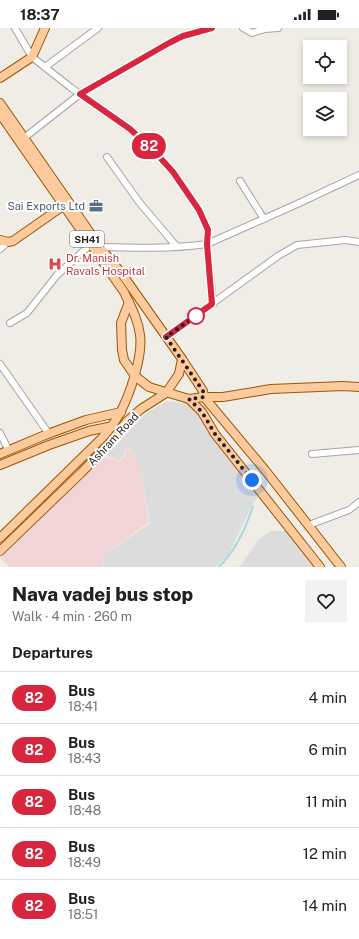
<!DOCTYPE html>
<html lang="en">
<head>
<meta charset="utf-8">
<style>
  :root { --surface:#fff; --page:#f2f2f2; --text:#202124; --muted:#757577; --line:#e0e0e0 }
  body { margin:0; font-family:"Public Sans",sans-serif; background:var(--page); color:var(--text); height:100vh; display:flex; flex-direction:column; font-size:15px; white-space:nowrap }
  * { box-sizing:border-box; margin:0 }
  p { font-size:13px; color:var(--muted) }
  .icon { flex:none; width:22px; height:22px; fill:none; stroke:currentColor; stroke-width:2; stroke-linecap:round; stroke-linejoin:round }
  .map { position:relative; height:539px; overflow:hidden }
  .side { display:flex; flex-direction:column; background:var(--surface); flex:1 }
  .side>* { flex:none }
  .badge { padding:0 8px; border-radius:13px; font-size:14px; line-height:26px }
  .buttons { position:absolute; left:303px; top:12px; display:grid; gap:8px }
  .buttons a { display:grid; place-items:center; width:44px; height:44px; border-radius:0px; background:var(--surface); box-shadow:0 2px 6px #0003; font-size:20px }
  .you { position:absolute; width:20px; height:20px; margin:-10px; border:3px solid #fff; border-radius:50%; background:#1a73e8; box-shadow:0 0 0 6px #1a73e833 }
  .map>.badge { position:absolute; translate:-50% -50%; box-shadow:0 0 0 2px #fff }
  h2 { padding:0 12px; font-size:15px; line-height:36px }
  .round { display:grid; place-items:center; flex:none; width:42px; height:42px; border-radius:0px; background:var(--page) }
  .headline { display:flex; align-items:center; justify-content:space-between; height:68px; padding:0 12px }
  h1 { font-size:19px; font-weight:800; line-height:30px }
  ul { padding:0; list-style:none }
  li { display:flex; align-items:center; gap:12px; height:52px; padding:0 12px; border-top:1px solid var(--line) }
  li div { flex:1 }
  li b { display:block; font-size:15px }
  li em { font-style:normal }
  li .badge { min-width:44px; font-weight:700; text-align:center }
  .status { display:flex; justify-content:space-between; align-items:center; height:28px; padding:0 20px; background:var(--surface); direction:ltr }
  .status svg { height:11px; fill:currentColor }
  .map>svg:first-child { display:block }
</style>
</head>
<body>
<div class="status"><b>18:37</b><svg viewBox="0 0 49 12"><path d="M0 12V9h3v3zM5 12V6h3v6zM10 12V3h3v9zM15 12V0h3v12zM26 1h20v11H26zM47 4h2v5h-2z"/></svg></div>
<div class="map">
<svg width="359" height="539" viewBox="0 0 359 539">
  <rect width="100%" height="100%" fill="#f0ece6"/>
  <!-- residential -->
  <g fill="#dddcdc">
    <polygon points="167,373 188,376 206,395 260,466 252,477 228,528 215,539 103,539 104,527 150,495 139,435 128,419 123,423 125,425 119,433 106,428 145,386"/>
    <polygon points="271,503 289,503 317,539 240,539 258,512"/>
  </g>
  <!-- commercial -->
  <polygon fill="#f1d5d6" points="128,420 139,435 149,494 104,527 102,539 10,539 0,530 104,429 119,434 126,426 124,423"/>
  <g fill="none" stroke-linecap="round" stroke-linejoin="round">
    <!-- stream -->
    <path stroke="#a5d8df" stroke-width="2" d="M219,539c17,-17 27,-39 34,-61"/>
    <!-- minor casing -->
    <g stroke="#a6a6a6" stroke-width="8">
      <g id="minor">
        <polyline points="15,0 32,29 70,59 129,101 154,123 173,145 199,182 208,202 207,216 213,276"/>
        <polyline points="243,0 252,5 265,1 278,0"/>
        <polyline points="45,39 98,0"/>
        <polyline points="24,110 80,66 95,57 169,15 183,8 212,0"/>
        <polyline points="107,129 139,174 177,219"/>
        <polyline points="240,153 264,191"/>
        <path d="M100,219c35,1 72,2 107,-3l88,-39 64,-30"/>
        <polyline points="0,221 8,214"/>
        <polyline points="10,295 27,285 57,247 91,216"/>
        <polyline points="166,309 278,228 297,217 346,212 359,214"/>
        <polyline points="0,336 49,406"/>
        <polyline points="0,405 9,423"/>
        <polyline points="312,426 359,422"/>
        <polyline points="309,497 349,482 359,474"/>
      </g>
    </g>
    <!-- major casing -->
    <g stroke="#9b5700" stroke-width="10">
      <g id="major">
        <polyline points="0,50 32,29 45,0"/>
        <polyline points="0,75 100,219 122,246 182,331 179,346 166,365 141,381 127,393 110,415 81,445 0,523"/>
        <path d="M0,86l124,178c7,15 14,27 16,43 3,21 -10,59 -20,78 -5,9 -11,17 -18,25l-102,100"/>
        <polyline points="0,212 8,214 13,213 63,178"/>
        <polyline points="129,274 121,295 122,322 124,332 135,348 149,359 189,371 204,369 223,369 271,361 343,358 359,359"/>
        <polyline points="182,331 203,363 204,369 265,442 341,539"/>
        <polyline points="189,371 202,384 215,406 320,539"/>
        <polyline points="0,426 45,407 86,392 121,384"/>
        <polyline points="0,437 49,417 89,403 113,398"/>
      </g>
    </g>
    <!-- minor -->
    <use href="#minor" stroke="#fff" stroke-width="6"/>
    <!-- major -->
    <use href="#major" stroke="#fdca9d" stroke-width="8"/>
  </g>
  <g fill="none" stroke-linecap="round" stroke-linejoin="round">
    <!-- line casing -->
    <g stroke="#fff" stroke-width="9">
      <polyline id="line" points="166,309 212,276 207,216 208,202 199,182 173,144 154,123 130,101 80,66 169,15 183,8 212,0"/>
    </g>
    <!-- line -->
    <use href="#line" stroke="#d7263d" stroke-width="6"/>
    <!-- walk -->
    <polyline stroke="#1f1f1f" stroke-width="4" stroke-dasharray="0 7.2" points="196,288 201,284 166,309 203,363 204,369 189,371 202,384 215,406 252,452"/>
  </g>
  <!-- icons -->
  <defs>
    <g id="office-bare" transform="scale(1.08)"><path d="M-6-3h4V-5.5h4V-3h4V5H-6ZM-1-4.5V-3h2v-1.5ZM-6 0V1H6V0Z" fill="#5c6f8a" stroke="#fff" stroke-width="2.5" paint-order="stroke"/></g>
    <g id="hospital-bare" transform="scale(1.08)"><path d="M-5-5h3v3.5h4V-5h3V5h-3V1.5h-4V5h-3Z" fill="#e0444e" stroke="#fff" stroke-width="2.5" paint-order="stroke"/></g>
  </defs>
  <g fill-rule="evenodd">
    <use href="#office-bare" x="96" y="178"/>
    <use href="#hospital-bare" x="55" y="236"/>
  </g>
  <!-- markers -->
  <circle fill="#fff" stroke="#d7263d" stroke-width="2" cx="196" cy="288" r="8"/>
  <g text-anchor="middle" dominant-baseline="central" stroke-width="4" stroke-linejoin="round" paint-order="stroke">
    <!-- shield labels -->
    <rect fill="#fff" stroke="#626262" stroke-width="1" x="70" y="203" width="34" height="16" rx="3"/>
    <g font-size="10" font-weight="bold" fill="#1f1f1f">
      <text x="87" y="211">SH41</text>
    </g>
    <!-- service labels -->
    <g font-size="11" fill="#4e5e75" stroke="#fff" text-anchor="end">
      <text x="85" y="178">Sai Exports Ltd</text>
    </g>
    <!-- health labels -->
    <g font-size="11" fill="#be3a42" stroke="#fff" text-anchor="start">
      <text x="66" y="230">Dr. Manish<tspan x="66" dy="13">Ravals Hospital</tspan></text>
    </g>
    <!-- street labels -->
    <g font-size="11" fill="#1f1f1f" stroke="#fff">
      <text transform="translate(113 411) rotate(-47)">Ashram Road</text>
    </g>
  </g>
</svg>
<div class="buttons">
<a><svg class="icon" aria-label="locate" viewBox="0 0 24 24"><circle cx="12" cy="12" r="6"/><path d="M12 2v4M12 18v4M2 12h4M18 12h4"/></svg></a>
<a><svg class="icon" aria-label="layers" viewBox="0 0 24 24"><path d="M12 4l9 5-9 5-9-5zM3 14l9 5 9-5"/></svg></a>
</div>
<div class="you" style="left:252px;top:452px"></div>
<b class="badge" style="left:149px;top:118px;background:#d7263d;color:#fff">82</b>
</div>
<section class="side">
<div class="headline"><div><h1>Nava vadej bus stop</h1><p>Walk · 4 min · 260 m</p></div><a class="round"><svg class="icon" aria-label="heart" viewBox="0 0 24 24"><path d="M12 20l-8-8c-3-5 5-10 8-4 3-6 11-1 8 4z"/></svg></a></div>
<h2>Departures</h2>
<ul>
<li><span class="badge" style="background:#d7263d;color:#fff">82</span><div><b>Bus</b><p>18:41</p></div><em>4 min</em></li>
<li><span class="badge" style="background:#d7263d;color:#fff">82</span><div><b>Bus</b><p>18:43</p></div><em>6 min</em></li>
<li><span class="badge" style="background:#d7263d;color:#fff">82</span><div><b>Bus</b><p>18:48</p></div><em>11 min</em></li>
<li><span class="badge" style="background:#d7263d;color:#fff">82</span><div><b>Bus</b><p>18:49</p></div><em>12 min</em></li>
<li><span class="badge" style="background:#d7263d;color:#fff">82</span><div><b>Bus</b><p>18:51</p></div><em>14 min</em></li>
</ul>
</section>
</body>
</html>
